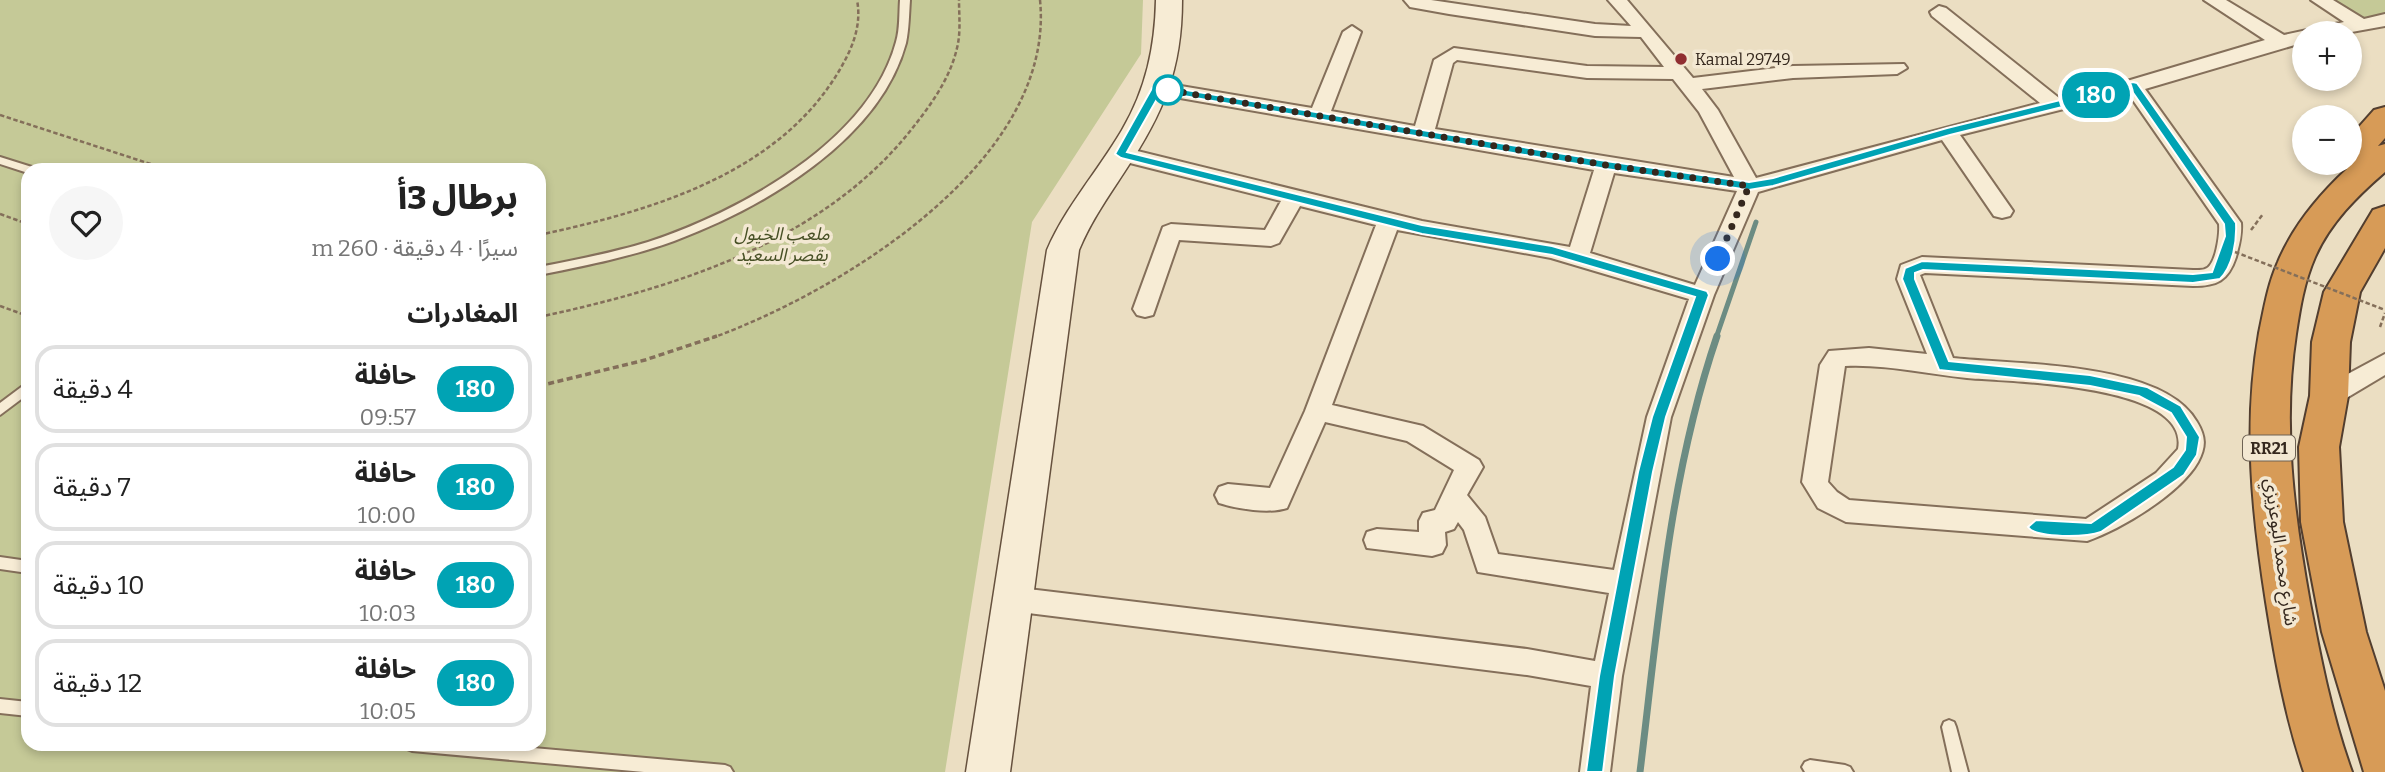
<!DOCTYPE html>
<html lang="ar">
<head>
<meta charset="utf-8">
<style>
  :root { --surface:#fff; --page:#f6f6f6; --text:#222; --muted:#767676; --line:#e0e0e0 }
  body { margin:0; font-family:Bitter,"Noto Sans Arabic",serif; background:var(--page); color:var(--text); direction:rtl; height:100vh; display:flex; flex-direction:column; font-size:26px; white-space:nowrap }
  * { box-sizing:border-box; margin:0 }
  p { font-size:23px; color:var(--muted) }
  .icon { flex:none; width:38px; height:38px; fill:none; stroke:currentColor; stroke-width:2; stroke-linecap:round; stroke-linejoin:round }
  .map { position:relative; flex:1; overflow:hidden; direction:ltr }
  .side { position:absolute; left:21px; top:163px; width:525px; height:588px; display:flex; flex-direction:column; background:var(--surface); border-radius:21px; box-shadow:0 4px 10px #0003; direction:rtl }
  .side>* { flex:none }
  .badge { padding:0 14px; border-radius:23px; font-size:24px; line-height:46px }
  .fabs { position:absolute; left:2292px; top:21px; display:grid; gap:14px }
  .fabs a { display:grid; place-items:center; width:70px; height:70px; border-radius:50%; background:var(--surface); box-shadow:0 4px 10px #0003; font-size:35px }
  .you { position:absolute; width:35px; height:35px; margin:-18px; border:5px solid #fff; border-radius:50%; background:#1a73e8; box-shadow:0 0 0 10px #1a73e833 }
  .map>.badge { position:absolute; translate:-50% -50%; box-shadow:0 0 0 4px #fff }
  h2 { padding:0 28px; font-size:26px; line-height:63px }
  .round { display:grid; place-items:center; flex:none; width:74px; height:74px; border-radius:37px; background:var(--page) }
  .headline { display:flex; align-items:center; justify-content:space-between; height:119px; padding:0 28px }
  h1 { font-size:33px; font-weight:800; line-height:52px }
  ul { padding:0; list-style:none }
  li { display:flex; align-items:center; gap:21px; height:88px; margin:0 14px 10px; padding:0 14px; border:4px solid var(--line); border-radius:21px }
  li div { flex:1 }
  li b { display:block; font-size:26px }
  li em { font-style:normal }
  li .badge { min-width:77px; font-weight:700; text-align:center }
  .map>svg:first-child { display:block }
</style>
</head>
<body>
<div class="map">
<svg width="2385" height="772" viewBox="0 0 2385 772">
  <rect width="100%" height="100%" fill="#ebdec2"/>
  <!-- green -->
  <g fill="#c5c997" fill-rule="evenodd">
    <path d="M0,0h1143l-2,54 -109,168 -87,550h-945zM28,170h511v574h-511z"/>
    <polygon points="2325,0 2385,0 2385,13 2356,19"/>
  </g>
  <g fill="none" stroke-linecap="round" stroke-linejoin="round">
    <!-- stream-far1 -->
    <polyline stroke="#6c8c83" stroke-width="5" points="1716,338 1756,222"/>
    <!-- stream -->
    <path stroke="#6c8c83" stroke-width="7" d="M1640,772c18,-147 29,-295 77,-436"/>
    <!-- lane casing -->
    <g stroke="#846f5a" stroke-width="4">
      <g id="lane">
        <path d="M900,0h10c-1,14 -1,29 -4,43 -26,97 -143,165 -232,198 -44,16 -90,25 -135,34v-8c36,-7 73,-14 109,-25 91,-30 221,-100 248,-200 4,-13 3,-28 4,-42z"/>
        <polygon points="0,157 35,168 36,170 28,170 28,173 0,164"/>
        <polygon points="28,382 28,394 0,415 0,403"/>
        <polygon points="0,557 28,561 28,573 0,569"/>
        <polygon points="0,699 28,702 28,716 0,713"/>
        <polygon points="1949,720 1954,722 1956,727 1968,772 1952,772 1942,727 1944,722"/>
        <polygon points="405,744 489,744 725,765 730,767 733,772 644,772 412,751 407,749"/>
        <polygon points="1810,760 1845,765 1850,767 1853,772 1805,772 1802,767 1805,762"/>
      </g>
    </g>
    <!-- street casing -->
    <g stroke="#846f5a" stroke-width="4">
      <g id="street">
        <path d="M1404,0h27l164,24 36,2 -23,-26h19l66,78 100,-12 111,-2 3,4 -10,6 -104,4 -91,11 16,21 38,68 284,-75 -108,-87 -2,-4 9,-6 7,2 113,90 68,-17 138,-41 -61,-40h22l58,35 60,-13 -33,-22h22l31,19 21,-5v12l-39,7h-41v9l-160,47 96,134c1,13 -2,22 -5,34 -8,24 -19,29 -43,29l-268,-13 -5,2 33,83c62,7 210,3 244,64 9,15 9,25 1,40 -18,32 -77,67 -111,79l-241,-19 -28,-14 -16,-26 18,-117 9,-14 40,-3 58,6 -30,-75 4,-14 21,-8 271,13c2,0 11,0 12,-1 11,-3 15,-35 14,-45l-91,-131 -168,42 53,76 -3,5 -8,2 -8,-2 -52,-76 -184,52 -44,103 -43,122 -49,259 -12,96h-30l11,-86 -64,-11 -515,-64 -10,-3 -4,-9 4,-9 10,-3 515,62 68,12 14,-68 -131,-21 -14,-42 -6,-8 -4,7 -9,3 1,13 -4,8 -10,3 -65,-8 -3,-8 3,-8 10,-3 42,3v-11l4,-8 12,-3 19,-40 -47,-29 -82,-19 -38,86c-18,6 -49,1 -68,-5l-4,-8 4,-8 9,-3 42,4 35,-77 71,-186 -76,-19 -21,37 -8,3 -92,-6 -26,75 -8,2 -8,-2 -4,-6 30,-82 8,-3 94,6 16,-29 -167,-42 -3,-5 3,-5 7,-2 301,74 148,26 24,-77 -437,-76 -7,-2 -3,-4 3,-4 7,-2 155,26 31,-76 9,-6 9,6 -30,79 84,15 19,-66 20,-12 133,18 77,1 -23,-30 -46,-1 -146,-22 -39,-7zM1457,60l130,18 86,1 26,33 35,65 -299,-48 18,-66zM1614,173l123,18 -42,94 -105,-32zM1397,230l154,28 138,41 -42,118 -33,153 -116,-16 -13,-37 -18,-22 16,-28 -4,-7 -56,-34 -91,-21zM1845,366c41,-2 81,8 122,12 40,4 224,5 211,71l-22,24 -70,46 -237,-19 -12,-8 -9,-10z"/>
        <polygon points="2385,354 2385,375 2338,403 2329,406 2320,403 2317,396 2320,389"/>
      </g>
    </g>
    <!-- secondary casing -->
    <g stroke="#66513e" stroke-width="3">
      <path id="secondary" d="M1156,0h26c0,70 -19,114 -57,171 -17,26 -34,50 -46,79l-69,522h-44l81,-522c19,-44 51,-79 75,-120 24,-41 33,-83 34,-130z"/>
    </g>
    <!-- highway casing -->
    <g stroke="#523e2f" stroke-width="4">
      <g id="highway">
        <path d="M2385,107v31l-7,8 7,-2v28c-28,24 -55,51 -70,85 -11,25 -15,51 -19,77 -14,91 -2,179 14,269 11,57 22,114 42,169h-48c-19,-56 -29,-113 -38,-170 -14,-90 -23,-178 -7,-269 5,-24 9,-49 19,-71 15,-36 41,-67 69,-93l-9,-2 -2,-4h14v-26l24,-27z"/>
        <polygon points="2385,206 2385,248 2360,292 2350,342 2348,396 2339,447 2343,522 2366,632 2385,691 2385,772 2364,772 2322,632 2301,522 2299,447 2310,396 2312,342 2324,292 2373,210"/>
      </g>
    </g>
    <!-- path-far1 -->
    <g stroke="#846f5a" stroke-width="2.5" stroke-dasharray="4.5 2.5" stroke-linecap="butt">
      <polyline points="0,115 169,170"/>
      <polyline points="0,214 28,224"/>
      <polyline points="2251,230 2263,214"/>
      <path d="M539,235c111,-24 238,-60 300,-164 13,-22 23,-45 18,-71"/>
      <polyline points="0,306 28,316"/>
      <path d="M539,317c135,-29 282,-74 372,-187 19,-24 39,-51 46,-82 4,-16 2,-32 2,-48"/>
      <polyline points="2380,327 2385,313"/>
      <path d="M712,338c129,-47 344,-177 328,-338"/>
    </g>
    <!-- path -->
    <polyline stroke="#846f5a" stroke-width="3.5" stroke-dasharray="6 3.5" stroke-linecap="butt" points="539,386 645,360 717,336"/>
    <!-- lane -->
    <use href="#lane" fill="#f7ecd5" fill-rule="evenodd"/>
    <!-- street -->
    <use href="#street" fill="#f7ecd5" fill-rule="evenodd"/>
    <!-- secondary -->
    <use href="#secondary" fill="#f7ecd5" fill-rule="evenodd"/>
    <!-- highway -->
    <use href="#highway" fill="#d79b57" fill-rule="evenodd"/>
    <!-- path-bridge -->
    <polyline stroke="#846f5a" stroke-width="2.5" stroke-dasharray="4.5 2.5" stroke-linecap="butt" points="2235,252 2385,310"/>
  </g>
  <!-- line -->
  <path fill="#00a3b4" stroke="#fff" stroke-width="2" d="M2133,82l4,1 99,140c1,18 -3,43 -16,56l-27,4 -270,-13 -8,3v6l34,82 141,14 57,12 34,19 19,31 -3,18 -13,20 -83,57c-14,5 -65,7 -73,-5l8,-7 55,3 82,-56 12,-17 1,-13 -15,-24 -32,-17 -49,-10 -151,-16 -37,-91 3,-11 17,-7 271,13 19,-2 13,-36 -1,-12 -93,-134 -181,45 -177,51 -24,4 -143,-21 -445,-77 -34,60 295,73 130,21 155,45 2,4 -43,122 -13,55 -38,204 -12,96h-17l13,-96 39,-204 14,-55 43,-120 -143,-42 -130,-21 -301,-76 -6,-4 37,-66 5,-3 449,76 143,21 24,-4 174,-50z"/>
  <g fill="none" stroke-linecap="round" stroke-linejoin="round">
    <!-- walk -->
    <polyline stroke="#35281e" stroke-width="7" stroke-dasharray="0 12.6" points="1168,90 1157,88 1606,165 1749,186 1718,259"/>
  </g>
  <!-- markers -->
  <circle fill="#902e31" stroke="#f3e8d2" stroke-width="2.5" cx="1681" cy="59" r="7"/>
  <circle fill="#fff" stroke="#00a3b4" stroke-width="3.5" cx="1168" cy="90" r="14"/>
  <g text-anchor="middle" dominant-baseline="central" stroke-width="7" stroke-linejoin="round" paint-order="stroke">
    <!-- far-poi labels -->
    <g font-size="16" fill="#35281e" stroke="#f3e8d2" text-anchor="start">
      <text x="1695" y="59">Kamal 29749</text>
    </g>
    <!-- shield labels -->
    <rect fill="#f3e8d2" stroke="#6e6254" stroke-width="2" x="2243" y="435.5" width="52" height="25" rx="5"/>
    <g font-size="16" font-weight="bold" fill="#35281e">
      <text x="2269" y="448">RR21</text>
    </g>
    <!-- park labels -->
    <g font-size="18" font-style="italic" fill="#475025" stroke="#f3e8d2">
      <text x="782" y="234">ملعب الخيول<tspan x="782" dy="21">بقصر السعيد</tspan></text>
    </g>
    <!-- street labels -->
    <g font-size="18" fill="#35281e" stroke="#f3e8d2">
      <text transform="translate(2281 552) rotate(82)">شارع محمد البوعزيزي</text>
    </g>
  </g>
</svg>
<div class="fabs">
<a>+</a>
<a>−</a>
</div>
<div class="you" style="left:1718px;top:259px"></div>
<b class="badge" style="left:2096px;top:95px;background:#00a3b4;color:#fff">180</b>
<section class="side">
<div class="headline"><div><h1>برطال 3أ</h1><p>سيرًا · 4 دقيقة · 260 m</p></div><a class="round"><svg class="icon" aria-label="heart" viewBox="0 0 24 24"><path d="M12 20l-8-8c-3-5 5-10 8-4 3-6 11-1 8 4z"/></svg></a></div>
<h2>المغادرات</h2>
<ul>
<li><span class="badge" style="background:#00a3b4;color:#fff">180</span><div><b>حافلة</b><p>09:57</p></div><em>4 دقيقة</em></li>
<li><span class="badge" style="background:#00a3b4;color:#fff">180</span><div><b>حافلة</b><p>10:00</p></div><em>7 دقيقة</em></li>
<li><span class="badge" style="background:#00a3b4;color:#fff">180</span><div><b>حافلة</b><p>10:03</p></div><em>10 دقيقة</em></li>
<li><span class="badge" style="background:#00a3b4;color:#fff">180</span><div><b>حافلة</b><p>10:05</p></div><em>12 دقيقة</em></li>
</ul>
</section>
</div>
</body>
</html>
